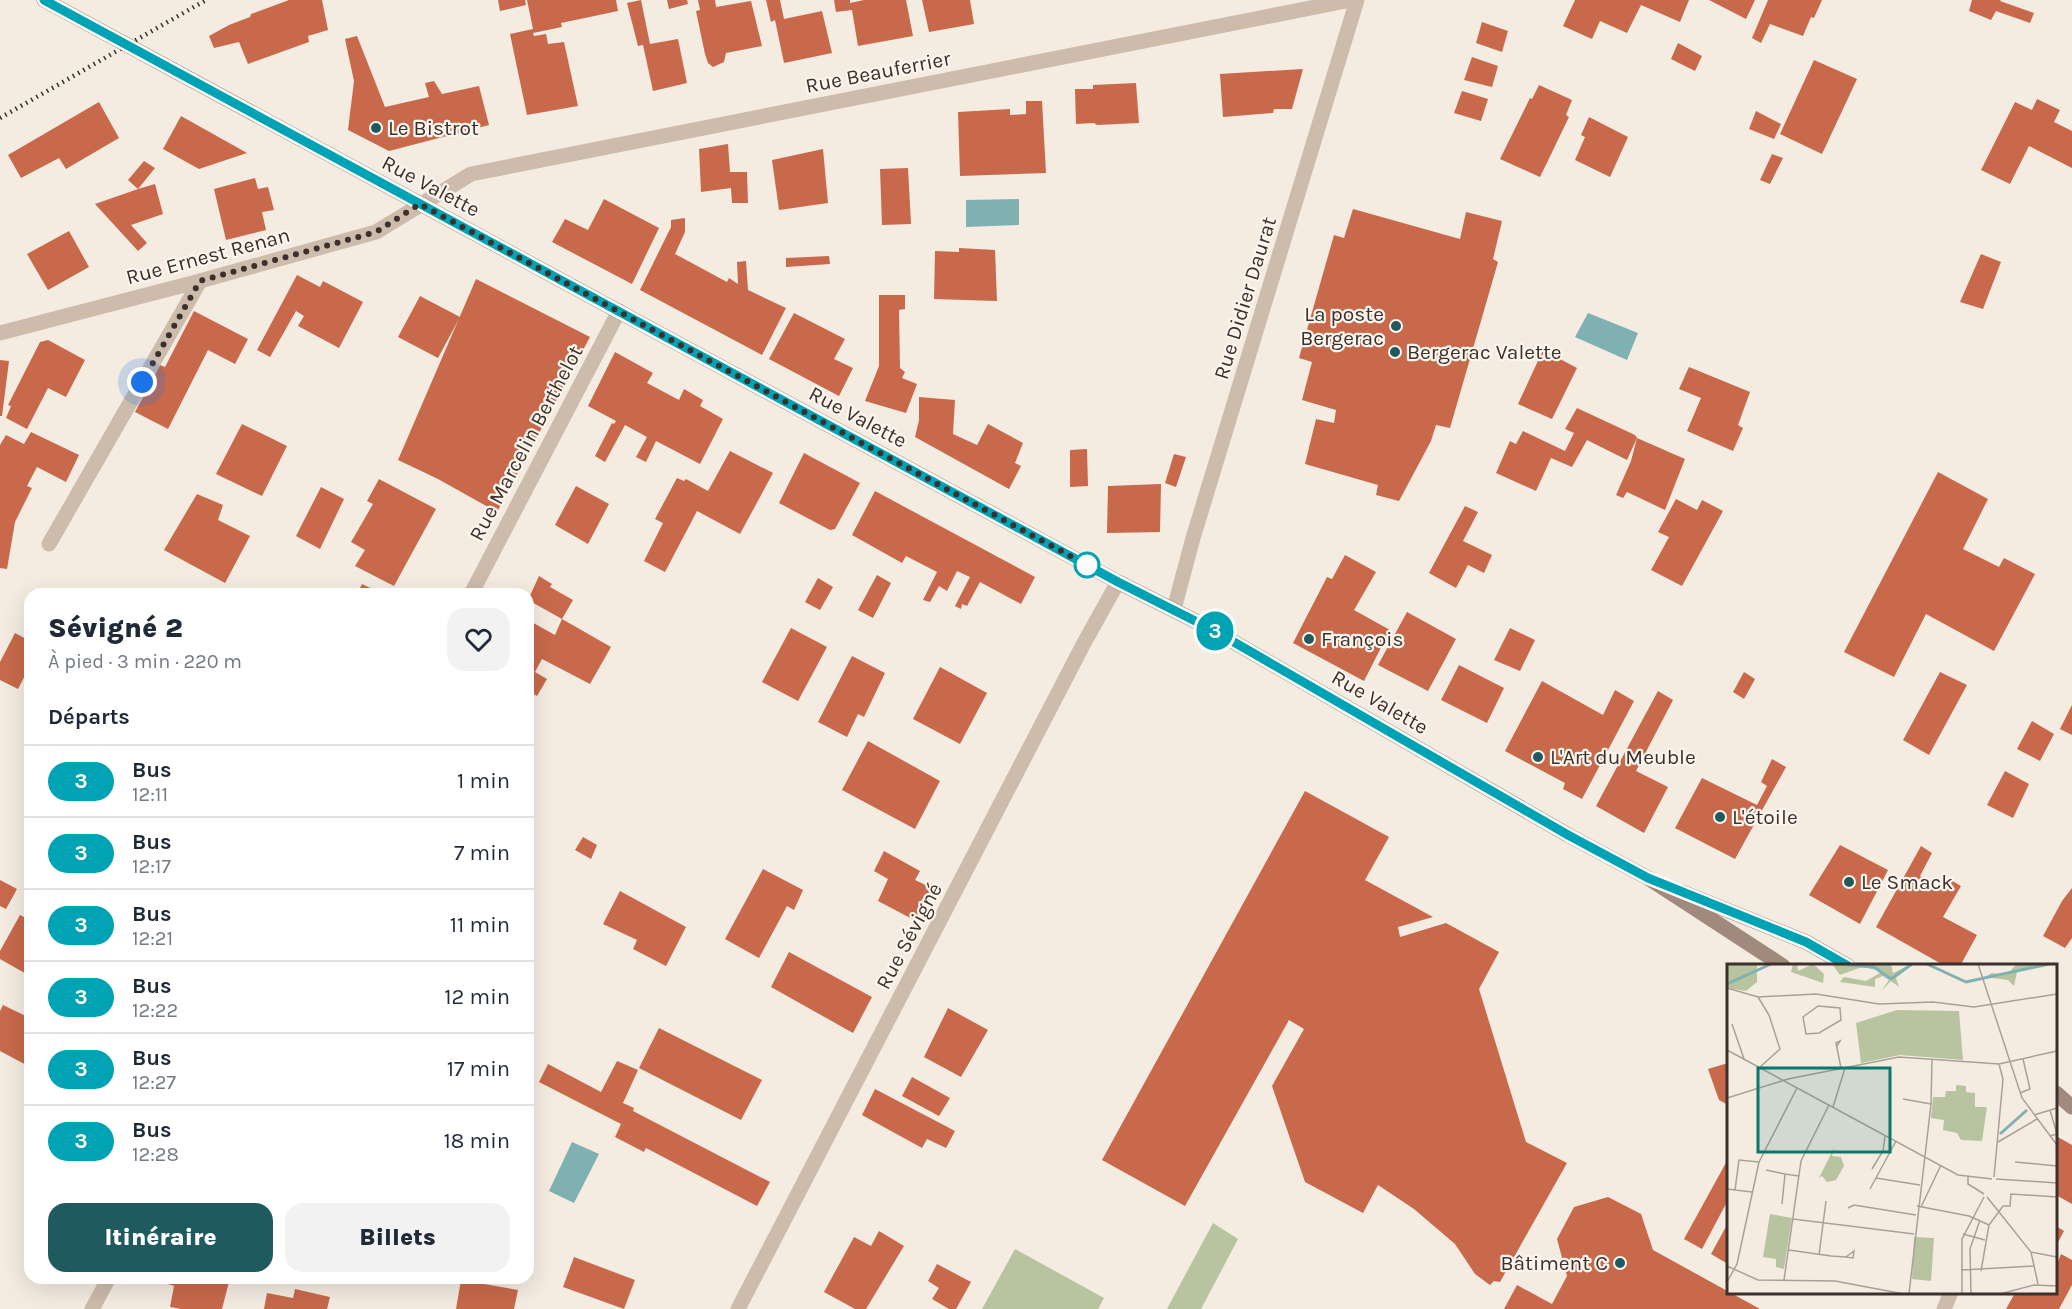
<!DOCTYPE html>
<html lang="fr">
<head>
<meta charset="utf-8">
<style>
  :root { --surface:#fff; --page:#f2f2f3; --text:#1f2937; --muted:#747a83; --line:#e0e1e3; --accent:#1f5a5e }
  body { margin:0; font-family:Karla,sans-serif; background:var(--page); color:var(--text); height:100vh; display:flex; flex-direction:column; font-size:22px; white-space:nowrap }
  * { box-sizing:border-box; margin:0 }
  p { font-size:20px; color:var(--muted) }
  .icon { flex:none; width:33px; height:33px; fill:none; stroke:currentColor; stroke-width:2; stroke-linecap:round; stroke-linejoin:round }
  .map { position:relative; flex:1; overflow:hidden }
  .side { position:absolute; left:24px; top:588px; width:510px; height:696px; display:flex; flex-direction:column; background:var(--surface); border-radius:18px; box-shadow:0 6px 24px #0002 }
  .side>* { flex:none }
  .badge { padding:0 12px; border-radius:20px; font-size:21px; line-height:39px }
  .you { position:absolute; width:30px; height:30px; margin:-15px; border:4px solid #fff; border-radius:50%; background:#1a73e8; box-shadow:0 0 0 9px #1a73e833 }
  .map>.badge { position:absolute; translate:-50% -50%; box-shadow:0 0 0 3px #fff }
  h2 { padding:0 24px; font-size:22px; line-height:54px }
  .round { display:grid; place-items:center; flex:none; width:63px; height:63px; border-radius:18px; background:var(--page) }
  .summary { display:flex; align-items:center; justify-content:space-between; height:102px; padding:0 24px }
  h1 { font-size:28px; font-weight:800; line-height:45px }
  .cta { display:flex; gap:12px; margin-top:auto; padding:12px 24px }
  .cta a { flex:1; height:69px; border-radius:18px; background:var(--accent); color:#fff; font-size:24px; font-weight:800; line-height:69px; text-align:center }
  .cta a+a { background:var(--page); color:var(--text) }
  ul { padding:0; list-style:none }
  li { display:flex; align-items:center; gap:18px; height:72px; padding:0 24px; border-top:2px solid var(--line) }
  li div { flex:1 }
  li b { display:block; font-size:22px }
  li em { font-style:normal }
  li .badge { min-width:66px; font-weight:700; text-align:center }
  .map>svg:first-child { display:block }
</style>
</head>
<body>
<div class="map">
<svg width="2072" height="1309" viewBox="0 0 2072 1309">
  <rect width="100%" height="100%" fill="#f4ebe1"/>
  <!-- green -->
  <g fill="#b8c4a0">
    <polygon points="1213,1223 1238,1239 1201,1309 1167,1309"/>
    <polygon points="1015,1249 1104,1298 1098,1309 982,1309"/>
  </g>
  <!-- water -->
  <g fill="#7fb0b2">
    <polygon points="1019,199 1019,225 966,227 966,200"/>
    <polygon points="1588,313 1638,333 1627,360 1575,337"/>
    <polygon points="572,1142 599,1154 574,1203 549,1191"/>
  </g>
  <!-- building -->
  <g fill="#c8694b">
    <polygon points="289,0 322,0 328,30 308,36 309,42 248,64 239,42 214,48 209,36 229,25 250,17 251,14"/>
    <polygon points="498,0 525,0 526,5 500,11"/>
    <polygon points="527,0 616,0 618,11 561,23 562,27 533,33 534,36 546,34 548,44 564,42 578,106 527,115 510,34 533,29"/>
    <polygon points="641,0 650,44 678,39 687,83 653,91 643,45 638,46 627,3"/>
    <polygon points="667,0 687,0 688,4 669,9"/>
    <polygon points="698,0 715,0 716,7 751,1 762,46 726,53 724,62 713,67 708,63 705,54 696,11 700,10"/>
    <polygon points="766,0 780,0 784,19 822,11 832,53 784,63 775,20 771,22"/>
    <polygon points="834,0 850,0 850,3 864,0 906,0 913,36 858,46 852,10 836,12"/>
    <polygon points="922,0 970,0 974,24 929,32"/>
    <polygon points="1575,0 1689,0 1680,22 1641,5 1627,33 1600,21 1592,39 1563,26"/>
    <polygon points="1709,0 1755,0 1746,19"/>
    <polygon points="1768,0 1822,0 1814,18 1811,17 1803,36 1770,24 1761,43 1752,38"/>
    <polygon points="1972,0 2001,0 2000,1 2034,13 2030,23 1996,11 1991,20 1969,11"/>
    <polygon points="1482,22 1508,31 1502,52 1476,43"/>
    <polygon points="357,36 385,107 429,97 425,83 434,81 442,94 479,86 489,125 389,151 348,130 354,81 345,39"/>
    <polygon points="1678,43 1702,56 1695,71 1671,59"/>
    <polygon points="1472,57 1498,66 1492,87 1464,80"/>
    <polygon points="1814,60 1857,79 1822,154 1780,134"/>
    <polygon points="1303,69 1292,109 1274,109 1273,113 1223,117 1220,74"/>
    <polygon points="1136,83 1139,123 1097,125 1094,123 1076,124 1075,89 1093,89 1093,85"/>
    <polygon points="1539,85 1572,100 1566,115 1569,117 1540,177 1500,159 1530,98 1532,99"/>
    <polygon points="1462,91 1488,99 1481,121 1454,113"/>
    <polygon points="2037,99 2060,110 2054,122 2072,131 2072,168 2029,146 2010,184 1981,170 2015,102 2032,110"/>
    <polygon points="1026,101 1042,101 1046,173 960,176 958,112 1010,109 1010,115 1026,114"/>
    <polygon points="99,102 119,138 66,169 59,158 21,178 8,155"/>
    <polygon points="1756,111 1781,124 1774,139 1749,129"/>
    <polygon points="181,116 247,153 199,169 163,149"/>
    <polygon points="1589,117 1628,137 1610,177 1575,160 1585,137 1581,135"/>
    <polygon points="728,144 730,172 747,172 748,203 732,203 731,188 701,192 699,149"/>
    <polygon points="823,149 828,203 779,210 772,160"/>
    <polygon points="1772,154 1783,158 1770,184 1760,180"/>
    <polygon points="144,161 155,168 138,189 155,184 163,214 131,225 147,243 138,251 95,204 138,189 128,180"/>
    <polygon points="908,168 911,224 882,225 880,169"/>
    <polygon points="255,178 258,189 268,187 274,210 262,212 266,230 226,240 214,189"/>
    <polygon points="604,199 659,228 632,284 552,242 565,219 588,230"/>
    <polygon points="1353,209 1460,239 1466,212 1502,221 1493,259 1498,262 1450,428 1436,425 1431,441 1399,501 1376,495 1378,485 1305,464 1316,419 1334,423 1336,410 1302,400 1312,362 1299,358 1334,235 1344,238"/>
    <polygon points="685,218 685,232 675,254 727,282 729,278 738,284 737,262 746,261 748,290 786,308 762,355 640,290 671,227 671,220"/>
    <polygon points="69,231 89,267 48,290 27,254"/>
    <polygon points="959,248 995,250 997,301 934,299 935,251 959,252"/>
    <polygon points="1981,254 2001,262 1983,309 1960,302"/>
    <polygon points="829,256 830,264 786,267 786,258"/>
    <polygon points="297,275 320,287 323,281 363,302 339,348 298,326 304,316 296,311 270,357 257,350"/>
    <polygon points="476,279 590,337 497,512 438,479 398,460"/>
    <polygon points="879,295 905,295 905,309 899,310 900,368 905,372 902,378 917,384 906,413 865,401 879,366"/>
    <polygon points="420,296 460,317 438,358 398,337"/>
    <polygon points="194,311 248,339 235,364 208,350 168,429 135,412 160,365 165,367"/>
    <polygon points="794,313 845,339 834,359 853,368 839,396 769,359"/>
    <polygon points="48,340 85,360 66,397 48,388 27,429 6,418 11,406 8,405 40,342"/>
    <polygon points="1543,350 1577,368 1552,419 1518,404"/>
    <polygon points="615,352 653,373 647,383 679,400 684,389 703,400 700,406 723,419 700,464 656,441 646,462 636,457 647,437 625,425 605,462 595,456 612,423 614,424 616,421 588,406"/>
    <polygon points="0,360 9,361 2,416 0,416"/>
    <polygon points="1689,367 1750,392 1738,425 1743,428 1733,451 1687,431 1701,398 1679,389"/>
    <polygon points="919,397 955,400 953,434 977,445 988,424 1023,443 1015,463 1021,466 1009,489 915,437 919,420"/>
    <polygon points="1577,408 1635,435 1637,438 1627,460 1587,440 1572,467 1551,458 1536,491 1496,473 1510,441 1516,444 1523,431 1565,451 1574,433 1565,429"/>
    <polygon points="242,424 287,446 262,496 216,474"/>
    <polygon points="31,432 79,455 66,482 37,467 27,486 32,488 15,522 7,569 0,568 0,445 6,435 24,444"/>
    <polygon points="1637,438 1685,459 1665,510 1627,492 1623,498 1616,495 1631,461"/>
    <polygon points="1087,449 1088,486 1070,487 1070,450"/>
    <polygon points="730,451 773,473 740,534 697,511 665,572 644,561 663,523 655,519 677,478 684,481 686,479 708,491"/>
    <polygon points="804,453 860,483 835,529 830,530 779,503"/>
    <polygon points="1174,454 1186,457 1176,487 1165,483"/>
    <polygon points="1938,472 1988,499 1963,549 1999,567 2004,558 2035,574 1994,651 1926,614 1894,677 1844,652"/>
    <polygon points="379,479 436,509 394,586 355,566 365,550 351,542 373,504 367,501"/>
    <polygon points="1161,484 1160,532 1107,533 1108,486"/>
    <polygon points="576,486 609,504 588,544 555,525"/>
    <polygon points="321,487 344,499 320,549 296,536"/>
    <polygon points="875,491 1035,577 1021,604 980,582 967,606 962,604 961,609 955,606 970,577 957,571 947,591 939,586 930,602 923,600 937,572 906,556 902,563 852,535"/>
    <polygon points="197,494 223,505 218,520 250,536 225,583 164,550"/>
    <polygon points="1676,499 1697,510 1702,500 1723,511 1682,586 1651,570 1669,537 1658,532"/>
    <polygon points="1465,506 1478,512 1463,541 1492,555 1484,573 1468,565 1456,588 1429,573"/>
    <polygon points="1345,555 1376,572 1354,610 1390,630 1364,681 1293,643 1327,577 1332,579"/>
    <polygon points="877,575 891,583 873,618 858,610"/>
    <polygon points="539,576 552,584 550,587 573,600 562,619 528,600"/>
    <polygon points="818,578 833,587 820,610 805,602"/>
    <polygon points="362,584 383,594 357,594"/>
    <polygon points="1407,612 1456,639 1428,691 1378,665"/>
    <polygon points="562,619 611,647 590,684 542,659 535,672 547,679 537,696 528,691 528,620 555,635"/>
    <polygon points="791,628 827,647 798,701 762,682"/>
    <polygon points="1510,628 1535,640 1520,671 1494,660"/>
    <polygon points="15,633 30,641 30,666 18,689 0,680 0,662"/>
    <polygon points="852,656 885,673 864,717 858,714 847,737 818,722"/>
    <polygon points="1459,665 1504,688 1487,723 1441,700"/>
    <polygon points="940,667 987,693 960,744 913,719"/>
    <polygon points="1744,672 1755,679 1744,699 1733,692"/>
    <polygon points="1940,672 1967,685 1929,755 1903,740"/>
    <polygon points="1542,681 1603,715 1615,690 1634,701 1582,799 1563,789 1565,783 1505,751"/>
    <polygon points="1658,691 1673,700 1636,771 1668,787 1644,833 1596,806"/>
    <polygon points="2072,705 2072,735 2060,729"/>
    <polygon points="2032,721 2054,734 2040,761 2017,749"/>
    <polygon points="868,741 940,781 915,829 842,790"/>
    <polygon points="1772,759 1786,767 1735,859 1675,828 1702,778 1757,805 1767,786 1761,782"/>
    <polygon points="2005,771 2029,784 2013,818 1987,805"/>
    <polygon points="1305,791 1389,837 1365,880 1433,917 1398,927 1400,937 1446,923 1499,952 1479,989 1526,1142 1567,1163 1500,1282 1494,1281 1490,1285 1475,1274 1455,1244 1414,1209 1378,1185 1363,1213 1305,1182 1272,1086 1304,1029 1289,1020 1185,1206 1102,1160"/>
    <polygon points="583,837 597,845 591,859 575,850"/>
    <polygon points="1840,845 1888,870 1860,924 1809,895"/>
    <polygon points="1921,846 1932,853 1920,876 1937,887 1944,876 1961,886 1943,917 1977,935 1960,966 1945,966 1876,927"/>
    <polygon points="884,851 920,871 915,880 934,889 918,922 878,901 888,879 874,871"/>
    <polygon points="763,869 803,890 794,910 787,906 759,958 725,939"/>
    <polygon points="0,880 17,889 6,909 0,906"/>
    <polygon points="2072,888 2072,938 2065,948 2043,936 2062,901"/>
    <polygon points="620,891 686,927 666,966 633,949 637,940 603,924"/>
    <polygon points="20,915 30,920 30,976 0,959 0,951"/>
    <polygon points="789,952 872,997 853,1033 771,987"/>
    <polygon points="3,1005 30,1018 30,1067 0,1051 0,1011"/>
    <polygon points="948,1008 988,1030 961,1077 924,1057"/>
    <polygon points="659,1028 762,1080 741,1120 639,1068"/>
    <polygon points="617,1061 638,1070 623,1103 634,1108 633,1111 770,1182 757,1206 646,1148 644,1152 615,1137 621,1124 539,1082 548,1064 601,1092"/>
    <polygon points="1728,1063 1728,1105 1719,1100 1708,1069"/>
    <polygon points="912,1077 950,1098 939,1116 902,1096"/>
    <polygon points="875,1089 955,1131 946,1148 927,1139 922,1148 862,1115"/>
    <polygon points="2056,1136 2072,1145 2072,1204 2056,1195"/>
    <polygon points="1728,1159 1728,1200 1702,1249 1684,1239"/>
    <polygon points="1608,1197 1641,1214 1653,1250 1760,1309 1504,1309 1517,1285 1552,1304 1567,1276 1557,1239 1574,1207"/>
    <polygon points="1728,1223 1728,1264 1711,1254"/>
    <polygon points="2056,1226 2064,1231 2056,1246"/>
    <polygon points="879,1231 904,1246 866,1309 855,1309 824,1292 854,1237 871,1246"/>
    <polygon points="2061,1254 2072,1260 2072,1285 2059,1309 2006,1309 2015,1293 2055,1293 2056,1267"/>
    <polygon points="574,1257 635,1280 624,1309 563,1287"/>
    <polygon points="937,1264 971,1282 956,1309 949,1309 932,1299 939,1288 928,1281"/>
    <polygon points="167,1278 230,1278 222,1309 181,1309 170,1307 174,1286 165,1283"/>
    <polygon points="461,1280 518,1290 514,1309 456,1309"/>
    <polygon points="295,1289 330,1297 327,1309 264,1309 267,1293 293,1298"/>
  </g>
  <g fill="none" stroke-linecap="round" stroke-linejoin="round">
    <!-- service -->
    <polyline stroke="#cdbbac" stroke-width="15" points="49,544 200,281"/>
    <!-- minor -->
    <g stroke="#cdbbac" stroke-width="15">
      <polyline points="0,333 200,281 376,232 471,174 1351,0"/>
      <polyline points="471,594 619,311"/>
      <polyline points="1174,609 1193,538 1357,0"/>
      <polyline points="92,1309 109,1278"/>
      <polyline points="738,1309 1084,643 1118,582"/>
      <polyline points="1944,1309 1951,1292"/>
    </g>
    <!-- secondary -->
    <g stroke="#a18a7d" stroke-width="15">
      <polyline points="44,0 1118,582 1213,630 1568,835 1648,878 1783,966"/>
      <polyline points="1682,892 1806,942 1848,966"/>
      <polyline points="2056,1093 2072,1107"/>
    </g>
    <!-- rail -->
    <polyline stroke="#3b302b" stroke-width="4.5" stroke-dasharray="1.5 4.5" stroke-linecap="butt" points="0,118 206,0"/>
  </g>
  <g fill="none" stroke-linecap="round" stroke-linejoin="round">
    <!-- line casing -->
    <g stroke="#fff" stroke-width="14">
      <polyline id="line" points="44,0 1118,582 1213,630 1568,835 1648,878 1806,942 1848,966"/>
    </g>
    <!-- line -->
    <use href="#line" stroke="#00a3b4" stroke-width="9"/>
    <!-- walk -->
    <polyline stroke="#3b302b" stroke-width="6" stroke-dasharray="0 10.8" points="142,382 200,281 376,232 420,204 1087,565"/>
  </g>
  <!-- markers -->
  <g fill="#1f5a5e" stroke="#fbf5ee" stroke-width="2">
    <circle cx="376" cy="128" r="6"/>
    <circle cx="1396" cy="326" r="6"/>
    <circle cx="1395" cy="352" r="6"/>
    <circle cx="1309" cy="639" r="6"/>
    <circle cx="1538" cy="757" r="6"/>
    <circle cx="1720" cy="817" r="6"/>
    <circle cx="1849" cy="882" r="6"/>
    <circle cx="1620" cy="1263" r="6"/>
  </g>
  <circle fill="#fff" stroke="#00a3b4" stroke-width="3" cx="1087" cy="565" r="12"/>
  <g text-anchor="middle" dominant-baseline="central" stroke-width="4.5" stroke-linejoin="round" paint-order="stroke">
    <!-- street labels -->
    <g font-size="21" fill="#3b302b" stroke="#fbf5ee">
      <text transform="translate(878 72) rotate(-11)">Rue Beauferrier</text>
      <text transform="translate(431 186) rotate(28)">Rue Valette</text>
      <text transform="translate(208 256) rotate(-15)">Rue Ernest Renan</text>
      <text transform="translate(1245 298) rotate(-73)">Rue Didier Daurat</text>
      <text transform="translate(858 417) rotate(28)">Rue Valette</text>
      <text transform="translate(526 443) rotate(-62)">Rue Marcelin Berthelot</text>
      <text transform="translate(1380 702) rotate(30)">Rue Valette</text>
      <text transform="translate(909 936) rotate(-62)">Rue Sévigné</text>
    </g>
    <!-- poi labels -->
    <g font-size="21" fill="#3b302b" stroke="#fbf5ee" text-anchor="start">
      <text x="388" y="128">Le Bistrot</text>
      <text x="1384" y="314" text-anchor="end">La poste<tspan x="1384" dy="24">Bergerac</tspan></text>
      <text x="1407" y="352">Bergerac Valette</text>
      <text x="1321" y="639">François</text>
      <text x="1550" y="757">L'Art du Meuble</text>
      <text x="1732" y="817">L'étoile</text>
      <text x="1861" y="882">Le Smack</text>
      <text x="1608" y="1263" text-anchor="end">Bâtiment C</text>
    </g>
  </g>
  <!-- overview -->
  <g transform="translate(1727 964)">
    <rect width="330" height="330" fill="#f4ebe1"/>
    <path d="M0,0h30v18l-11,9 -19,-3zM66,0h4l1,7 15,-7 11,10 -1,9 -32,-11zM105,0h59l2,9 19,-9 -16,14 3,9 -8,-6 -10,10 8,-11 -6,-4 -8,3v8l-35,-5 4,-5 22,4 14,-8 -3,-3 -15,-3 -22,8zM290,0h23l-23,8 -3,14 -6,-6 -23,-3 7,-4 14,2zM170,46l62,1 4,49 -63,-5 -39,8 -5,-40zM229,121l10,1v6l9,1v14h12l-5,34 -21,-1 -4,-7 -14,-3 1,-10 -13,-2 2,-21h12l1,-6h10zM108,182l-3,10 9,1 3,9 -8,14 -9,2 -5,-6 -3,2zM43,250l22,4 -8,51 -8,-2v-8l-13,-2zM187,273l20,1 -3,43 -19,-2z" fill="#b8c4a0"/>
    <path fill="none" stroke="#7fb0b2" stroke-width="3" d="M110,0l37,3 17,12 21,-15M200,0l39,18 83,-18M0,20l44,-20M273,170l27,-24"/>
    <path fill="none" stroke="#aaa098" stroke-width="1.5" d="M251,0l44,134 35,47M0,24l31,9 58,-3 63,10 54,-2 41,5 83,-13M31,33l11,18 11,34 -20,18M91,42l22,2 1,12 -22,13 -13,1 -3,-17zM5,60l12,35M110,82l3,-5 -4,2 5,25M0,86l231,125 34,4M293,129l10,-4 -7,-30M0,134l61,-19 111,-22 100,7 58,-13M176,135l28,5M106,143l12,-39M323,146l7,24 -7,2M307,151l23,-7M271,178l39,-23M288,198l42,4M145,205l11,-18 2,-15M39,206l19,4M241,213v7l16,10M267,213l9,-98 -4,-15M149,214l44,7M269,215l61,4M0,225l25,3M143,225l26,-48M8,226l4,-30 20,2M260,233l44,55 7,32M55,240l3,-30 14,2M190,242l52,10 20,9M194,243l20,-42M121,244l6,-3 62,10M66,255l121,15M236,270l22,6M62,286l42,6 15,1 7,1 1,-7 -8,6M304,288l26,5M92,291l7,-54M0,302l31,14 77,1 69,13M234,306l73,-4M254,307l8,-46 14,-19h7l1,-12 46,3M57,316l17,-119 28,-56M0,318l10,-18 22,-102 38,-74M182,330l22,-190 1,-44M235,330v-55l22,-42M244,330l-1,-45 10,-29M273,330l34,-9 23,1"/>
    <path fill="#0f766e" fill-opacity="0.15" stroke="#0f766e" stroke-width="3" d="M31,104h132v84h-132z"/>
    <rect width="330" height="330" fill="none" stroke="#3b302b" stroke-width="3"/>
  </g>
</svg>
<div class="you" style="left:142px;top:382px"></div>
<b class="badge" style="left:1215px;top:631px;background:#00a3b4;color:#fff">3</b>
<section class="side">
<div class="summary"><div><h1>Sévigné 2</h1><p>À pied · 3 min · 220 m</p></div><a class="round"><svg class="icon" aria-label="heart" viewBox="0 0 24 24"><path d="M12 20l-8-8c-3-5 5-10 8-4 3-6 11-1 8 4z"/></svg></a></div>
<h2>Départs</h2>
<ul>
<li><span class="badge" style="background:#00a3b4;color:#fff">3</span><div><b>Bus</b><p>12:11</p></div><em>1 min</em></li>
<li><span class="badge" style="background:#00a3b4;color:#fff">3</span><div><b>Bus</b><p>12:17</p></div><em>7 min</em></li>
<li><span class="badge" style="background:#00a3b4;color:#fff">3</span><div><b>Bus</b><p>12:21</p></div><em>11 min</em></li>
<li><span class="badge" style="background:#00a3b4;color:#fff">3</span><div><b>Bus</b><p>12:22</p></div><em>12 min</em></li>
<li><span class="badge" style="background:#00a3b4;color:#fff">3</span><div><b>Bus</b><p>12:27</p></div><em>17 min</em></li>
<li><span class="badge" style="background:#00a3b4;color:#fff">3</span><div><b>Bus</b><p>12:28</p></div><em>18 min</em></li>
</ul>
<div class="cta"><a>Itinéraire</a><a>Billets</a></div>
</section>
</div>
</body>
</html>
